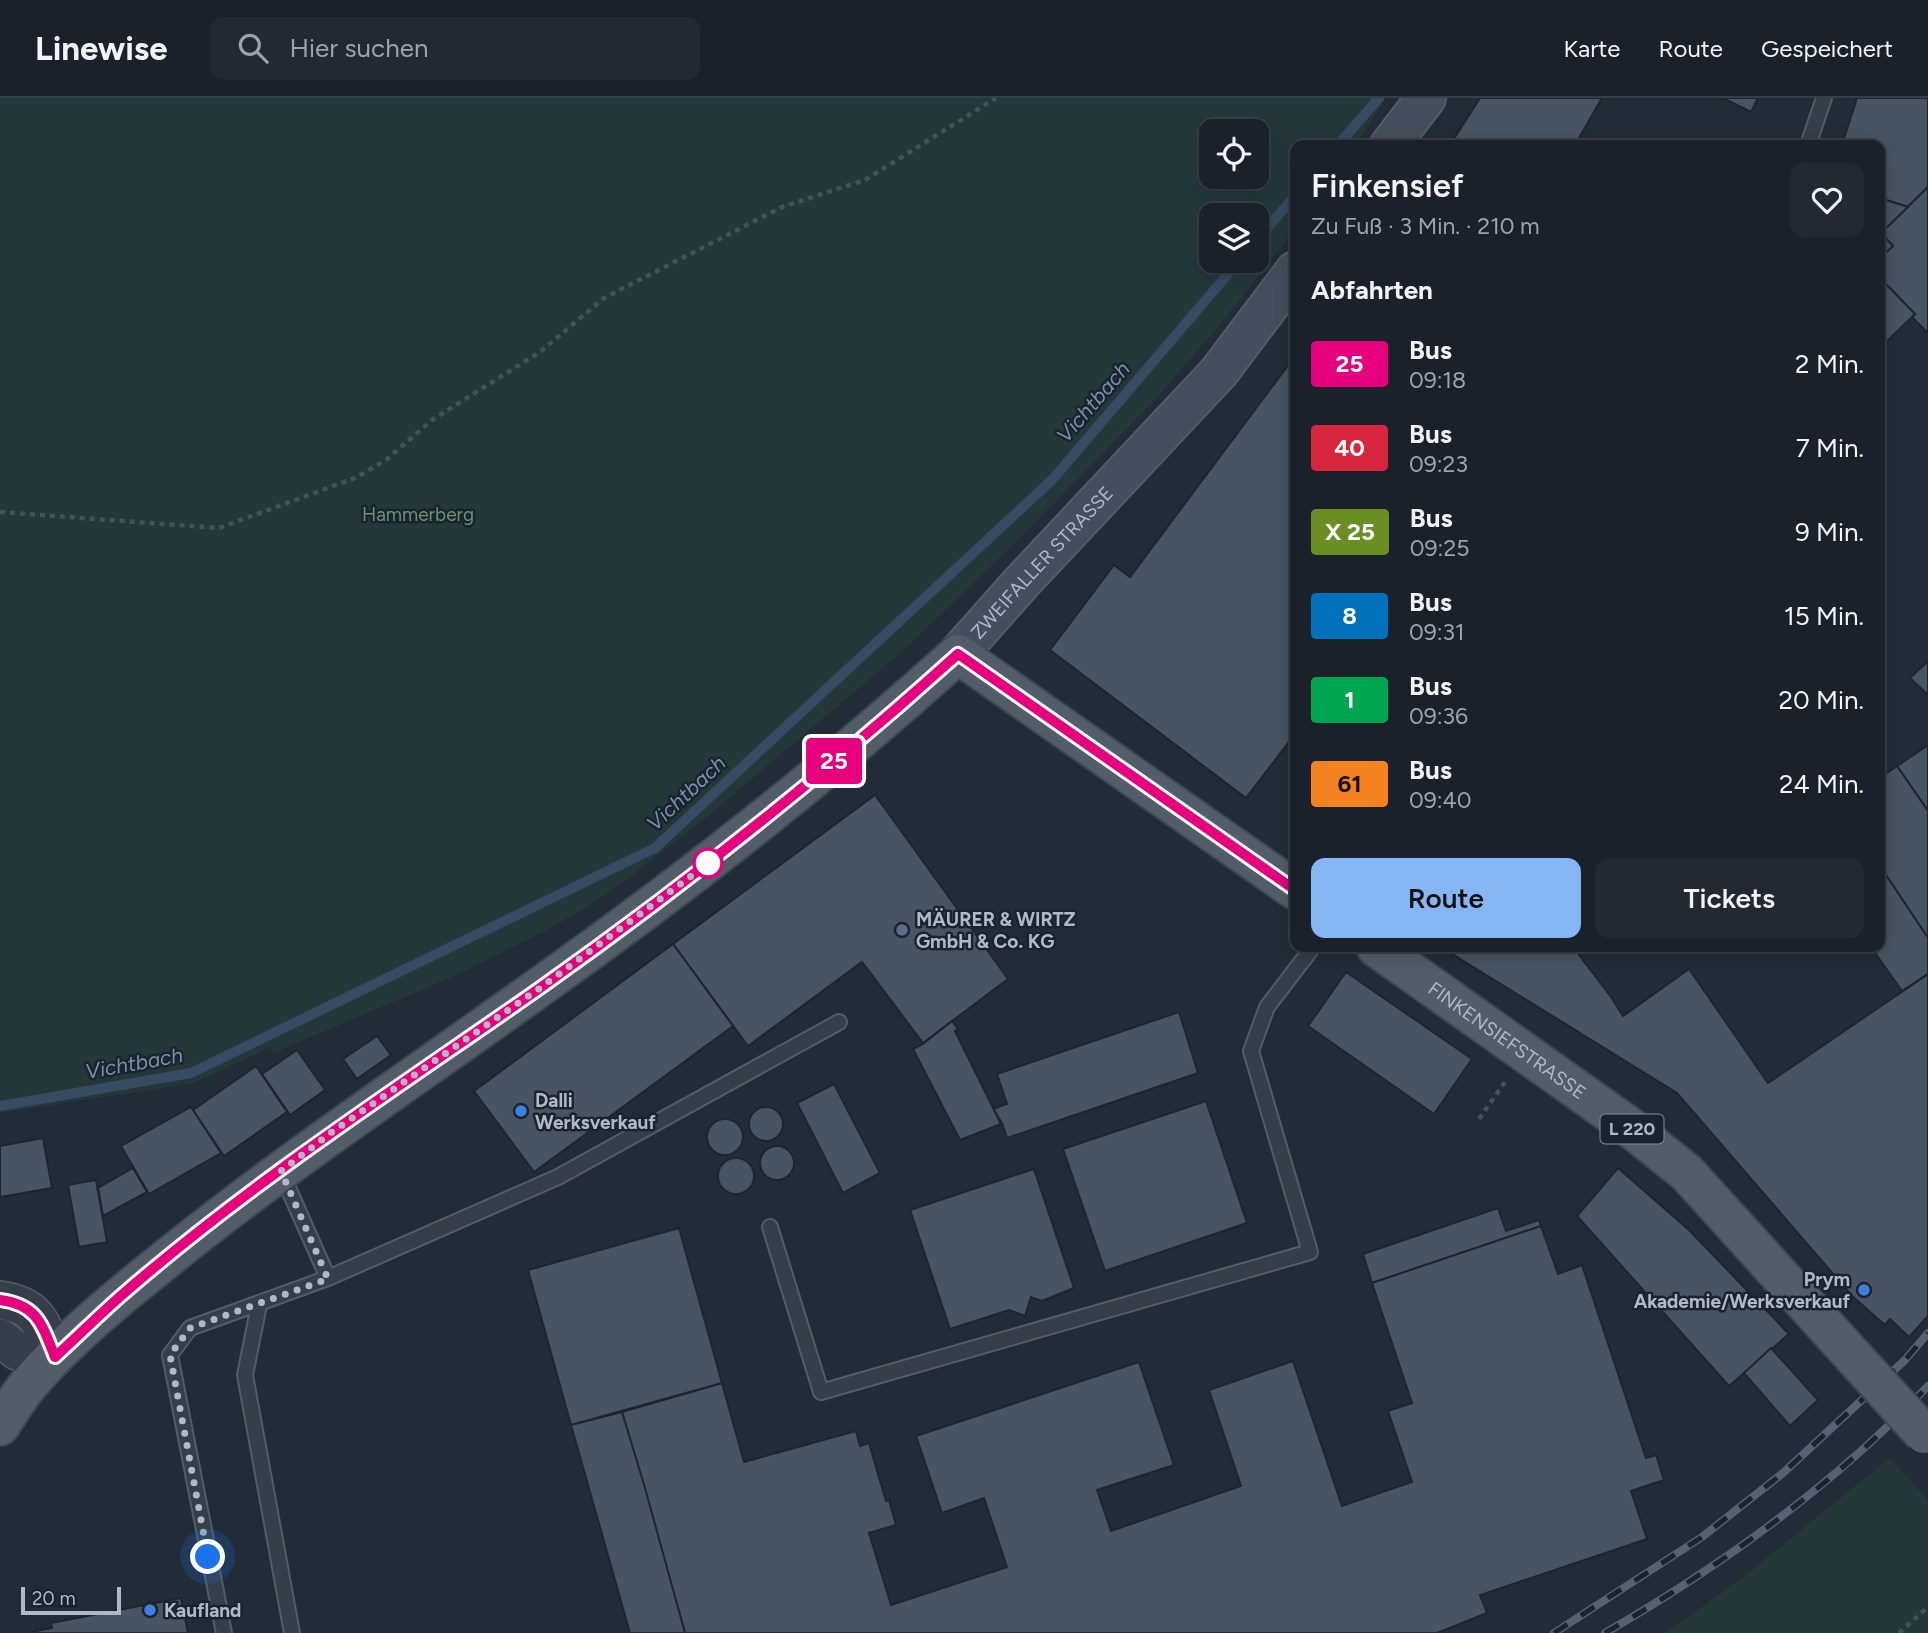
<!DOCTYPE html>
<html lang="de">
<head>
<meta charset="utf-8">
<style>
  :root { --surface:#1a212b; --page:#232933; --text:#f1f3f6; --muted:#9fa3a9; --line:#383e47; --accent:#86b5f4 }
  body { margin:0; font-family:Figtree,sans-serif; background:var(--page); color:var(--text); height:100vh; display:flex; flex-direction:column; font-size:26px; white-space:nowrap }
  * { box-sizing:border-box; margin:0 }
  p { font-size:23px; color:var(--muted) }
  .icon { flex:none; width:38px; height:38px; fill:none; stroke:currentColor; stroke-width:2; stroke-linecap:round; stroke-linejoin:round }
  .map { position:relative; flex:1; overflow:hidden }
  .details { position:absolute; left:1290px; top:42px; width:595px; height:812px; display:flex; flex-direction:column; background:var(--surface); border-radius:14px; box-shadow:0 4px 18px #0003,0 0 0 2px var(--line) }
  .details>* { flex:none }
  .badge { padding:0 14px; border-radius:5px; font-size:24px; line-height:46px }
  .fabs { position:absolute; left:1199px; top:21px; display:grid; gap:14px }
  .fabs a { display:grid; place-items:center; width:70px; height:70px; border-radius:14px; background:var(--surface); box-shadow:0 4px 18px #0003,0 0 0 2px var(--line); font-size:35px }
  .scale { position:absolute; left:21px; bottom:18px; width:100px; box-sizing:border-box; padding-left:7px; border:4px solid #b0b9c5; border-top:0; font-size:19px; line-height:24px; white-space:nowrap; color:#b0b9c5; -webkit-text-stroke:5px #1b232e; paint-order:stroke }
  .you { position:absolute; width:35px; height:35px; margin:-18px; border:5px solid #fff; border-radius:50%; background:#1a73e8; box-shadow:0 0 0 10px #1a73e833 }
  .map>.badge { position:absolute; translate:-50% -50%; box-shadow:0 0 0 4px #fff }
  h2 { padding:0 21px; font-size:26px; line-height:63px }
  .round { display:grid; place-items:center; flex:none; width:74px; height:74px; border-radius:14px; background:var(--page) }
  .overview { display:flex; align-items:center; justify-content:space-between; height:119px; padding:0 21px }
  h1 { font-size:33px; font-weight:600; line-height:52px }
  .cta { display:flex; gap:14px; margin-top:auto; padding:14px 21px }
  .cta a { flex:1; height:80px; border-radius:14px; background:var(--accent); color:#111; font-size:28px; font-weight:600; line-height:80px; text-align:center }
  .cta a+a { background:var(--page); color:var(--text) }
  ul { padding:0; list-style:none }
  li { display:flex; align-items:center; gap:21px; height:84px; padding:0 21px }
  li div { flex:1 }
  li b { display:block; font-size:26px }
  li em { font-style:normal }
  li .badge { min-width:77px; font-weight:700; text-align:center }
  header { display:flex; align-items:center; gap:42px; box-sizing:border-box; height:98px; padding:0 35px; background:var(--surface); border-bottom:2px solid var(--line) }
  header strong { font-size:33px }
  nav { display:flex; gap:38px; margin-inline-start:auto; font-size:24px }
  .search { width:490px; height:63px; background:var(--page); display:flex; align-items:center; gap:18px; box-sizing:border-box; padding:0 24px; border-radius:14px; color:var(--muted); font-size:26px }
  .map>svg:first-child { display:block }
</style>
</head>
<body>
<header>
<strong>Linewise</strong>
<div class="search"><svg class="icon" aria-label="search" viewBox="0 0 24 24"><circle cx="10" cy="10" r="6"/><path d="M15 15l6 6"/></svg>Hier suchen</div>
<nav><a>Karte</a><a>Route</a><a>Gespeichert</a></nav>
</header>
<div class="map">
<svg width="1928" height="1535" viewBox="0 0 1928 1535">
  <rect width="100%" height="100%" fill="#222c39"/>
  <!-- green -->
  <g fill="#24383a" fill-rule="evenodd">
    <path d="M0,0h1386l-31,47h-60v83l-14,19 -60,76 -69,80 -141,144 -113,108 -195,165 -77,60 -41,28 -44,25 -87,43 -181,77 -3,-6 -76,36 -194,30zM1211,33h45v46h-45zM1211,117h45v46h-45z"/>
    <polygon points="1890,1360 1928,1402 1928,1535 1666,1535 1742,1480"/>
  </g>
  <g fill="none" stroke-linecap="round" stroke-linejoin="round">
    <!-- stream -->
    <g stroke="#384b62" stroke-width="10">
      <polyline points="1338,47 1379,0"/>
      <polyline points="1256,143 1295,98"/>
      <polyline points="0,1008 191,975 655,750 1053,381 1239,163"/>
    </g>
  </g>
  <!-- building -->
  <g fill="#485462" stroke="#1d2530" stroke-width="2">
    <polygon points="1480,0 1602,0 1578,42 1586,47 1450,47"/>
    <polygon points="1723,0 1758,0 1751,14"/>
    <polygon points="1857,0 1928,0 1928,89 1908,109 1880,100 1880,47 1842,47"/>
    <polygon points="1928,89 1928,235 1912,219 1915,216 1880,180 1880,160 1893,148 1881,135"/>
    <polygon points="1880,100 1908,109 1881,135 1893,148 1880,160"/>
    <polygon points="1880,180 1915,216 1880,250"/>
    <polygon points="1295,258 1295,636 1246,700 1050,552 1114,467 1130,479"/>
    <polygon points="1928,563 1928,597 1910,580"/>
    <polygon points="1928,647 1928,713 1897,668"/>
    <polygon points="1897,668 1928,713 1928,840 1880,768 1880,680"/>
    <polygon points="875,697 1008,881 923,945 862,864 748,948 673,846"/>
    <polygon points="1880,768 1928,840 1928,876 1902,893 1871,849 1880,849"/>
    <polygon points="673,846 733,928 534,1074 474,993"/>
    <polygon points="1441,849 1573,849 1611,899 1623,918 1689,871 1768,985 1928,876 1928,1218 1909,1239 1890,1221 1885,1227 1853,1199 1677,995"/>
    <polygon points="1346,874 1472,961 1434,1016 1308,928"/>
    <polygon points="1179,914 1198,975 1007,1040 1002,1025 993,1011 1007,1006 997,976"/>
    <polygon points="952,923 958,931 955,933 1001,1026 960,1042 913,951 923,946"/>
    <polygon points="377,938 391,957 357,981 343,961"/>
    <polygon points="297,952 325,992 290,1017 262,976"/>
    <polygon points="256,968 287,1014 224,1058 193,1012"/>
    <polygon points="834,986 880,1075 843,1095 797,1005"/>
    <polygon points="1206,1003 1247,1125 1105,1173 1063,1051"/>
    <circle cx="766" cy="1026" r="17"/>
    <polygon points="191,1009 221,1055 149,1096 121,1048"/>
    <circle cx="725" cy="1039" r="18"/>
    <polygon points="43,1040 52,1090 0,1099 0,1048"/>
    <circle cx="777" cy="1065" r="17"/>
    <circle cx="736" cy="1078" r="18"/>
    <polygon points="133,1070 147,1094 103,1118 98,1090"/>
    <polygon points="1618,1070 1689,1132 1789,1236 1729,1288 1577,1118"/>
    <polygon points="1034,1071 1074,1190 1042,1203 1031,1199 1025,1218 1009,1212 950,1231 910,1112"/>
    <polygon points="96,1082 107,1144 79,1149 68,1087"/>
    <polygon points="1498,1110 1506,1133 1539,1122 1541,1128 1372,1185 1363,1156"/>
    <polygon points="1541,1128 1558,1176 1582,1167 1646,1360 1656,1357 1664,1382 1631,1393 1647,1441 1480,1497 1487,1515 1437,1535 685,1535 622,1314 722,1285 744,1364 856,1333 860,1348 869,1345 886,1403 889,1402 896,1427 869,1435 891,1507 1007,1469 984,1400 942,1415 916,1338 1139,1264 1174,1367 1097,1392 1111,1433 1241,1388 1209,1292 1293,1263 1342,1408 1412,1384 1388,1313 1412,1305 1372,1185"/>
    <polygon points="679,1130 722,1285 571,1327 528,1172"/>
    <polygon points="1771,1250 1818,1302 1790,1328 1744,1275"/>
    <polygon points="622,1314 645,1390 685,1535 630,1535 571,1327"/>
    <polygon points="181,1500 188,1535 26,1535 52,1530 51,1525"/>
  </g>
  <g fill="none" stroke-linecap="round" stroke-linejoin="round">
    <!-- service casing -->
    <g stroke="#535c67" stroke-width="18">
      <g id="service">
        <polyline points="1808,47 1824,0"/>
        <polyline points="281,1074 328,1180"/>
        <polyline points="770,1129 821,1294 1310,1154 1251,953 1267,909 1313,849"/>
        <polyline points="259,1207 245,1277 292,1535"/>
        <polyline points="224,1535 170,1257 190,1230 328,1180 558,1079 839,924"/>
      </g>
    </g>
    <!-- tertiary casing -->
    <g stroke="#535c67" stroke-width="40">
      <g id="tertiary">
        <path d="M0,1202c39,5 42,25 55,57"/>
        <polyline points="0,1240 17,1253 55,1259"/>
      </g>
    </g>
    <!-- secondary casing -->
    <g stroke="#535c67" stroke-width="42">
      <g id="secondary">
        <polyline points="1390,47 1426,0"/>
        <path id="s1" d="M958,556l63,-71 198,-211 76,-101"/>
      </g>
    </g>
    <!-- primary casing -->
    <g stroke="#3f4752" stroke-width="42">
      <g id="primary">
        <path id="s2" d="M1376,849l251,178 60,48 164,181"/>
        <path d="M0,1328c9,-14 18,-29 28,-41 44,-52 100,-95 152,-137 117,-93 240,-175 361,-262 145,-103 285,-213 417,-332l337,236"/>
      </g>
    </g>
    <!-- path -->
    <g stroke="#415557" stroke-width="4.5" stroke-dasharray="5 5" stroke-linecap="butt">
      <polyline points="0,414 219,430 355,380 386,362 432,322 540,254 604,200 782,109 865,82 996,0"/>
      <polyline points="1479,1021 1505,984"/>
      <polyline points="1899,1535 1928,1509"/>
    </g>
    <!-- service -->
    <use href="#service" stroke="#353e49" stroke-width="14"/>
    <!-- tertiary -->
    <use href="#tertiary" stroke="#353e49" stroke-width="37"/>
    <!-- secondary -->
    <use href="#secondary" stroke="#444e5c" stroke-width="38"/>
    <!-- primary -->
    <use href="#primary" stroke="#535d69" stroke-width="38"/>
    <!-- rail casing -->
    <g stroke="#576270" stroke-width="8">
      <g id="rail">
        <polyline points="1554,1535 1702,1439 1783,1375 1905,1262 1928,1235"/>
        <path d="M1605,1535c118,-68 229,-148 323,-247"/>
      </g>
    </g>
    <!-- rail -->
    <use href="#rail" stroke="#1b232e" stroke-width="5" stroke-dasharray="16" stroke-linecap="butt"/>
    <!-- primary-bridge casing -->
    <g stroke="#3f4752" stroke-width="42" stroke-linecap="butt">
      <polyline id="primary-bridge" points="1851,1256 1924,1336"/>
    </g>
    <!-- primary-bridge -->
    <use href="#primary-bridge" stroke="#535d69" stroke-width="38"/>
  </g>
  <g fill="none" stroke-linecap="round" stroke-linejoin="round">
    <!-- line casing -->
    <g stroke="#fff" stroke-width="16">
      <path id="line" d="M0,1202c38,5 42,25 55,57 23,-21 45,-43 68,-63 130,-113 276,-207 417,-306 145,-103 286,-215 418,-334l337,236"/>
    </g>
    <!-- line -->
    <use href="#line" stroke="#e6007e" stroke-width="10"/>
    <!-- walk -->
    <polyline stroke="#b0b9c5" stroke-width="7" stroke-dasharray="0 12.6" points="208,1459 170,1257 190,1230 328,1181 281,1073 332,1034 540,890 710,764 708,765"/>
  </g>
  <!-- markers -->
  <circle fill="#fff" stroke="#e6007e" stroke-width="3.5" cx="708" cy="765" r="14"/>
  <circle fill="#5c6f8a" stroke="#1b232e" stroke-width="2.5" cx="902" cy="832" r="7"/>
  <g fill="#3f7fe0" stroke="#1b232e" stroke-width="2.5">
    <circle cx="521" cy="1013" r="7"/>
    <circle cx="1864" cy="1192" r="7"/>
    <circle cx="150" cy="1512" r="7"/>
  </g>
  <g text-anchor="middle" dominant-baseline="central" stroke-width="5" stroke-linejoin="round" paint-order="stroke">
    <!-- shield labels -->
    <rect fill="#1b232e" stroke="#838c98" stroke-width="2" x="1600.5" y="1016.5" width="63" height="29" rx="5"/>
    <g font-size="18" font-weight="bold" fill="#b0b9c5">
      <text x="1632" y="1031">L 220</text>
    </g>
    <!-- park labels -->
    <g font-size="19" fill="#689571" stroke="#1b232e">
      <text x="418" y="416">Hammerberg</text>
    </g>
    <!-- street labels -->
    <g font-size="19" fill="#b0b9c5" stroke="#1b232e">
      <text stroke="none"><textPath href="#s1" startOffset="124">ZWEIFALLER STRASSE</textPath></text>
      <text stroke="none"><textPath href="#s2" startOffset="161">FINKENSIEFSTRASSE</textPath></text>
    </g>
    <!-- poi labels -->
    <g font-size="19" font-weight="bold" fill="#b0b9c5" stroke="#1b232e" text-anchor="start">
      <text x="916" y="821">MÄURER &amp; WIRTZ<tspan x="916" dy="22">GmbH &amp; Co. KG</tspan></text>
      <text x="535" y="1002">Dalli<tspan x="535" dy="22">Werksverkauf</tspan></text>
      <text x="1850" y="1181" text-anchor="end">Prym<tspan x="1850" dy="22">Akademie/Werksverkauf</tspan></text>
      <text x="164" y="1512">Kaufland</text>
    </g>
    <!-- water labels -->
    <g font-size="21" font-style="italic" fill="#7991ac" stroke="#1b232e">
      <text transform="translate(1093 304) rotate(-49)">Vichtbach</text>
      <text transform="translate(686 695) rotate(-43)">Vichtbach</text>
      <text transform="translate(134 965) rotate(-10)">Vichtbach</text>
    </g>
  </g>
</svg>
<div class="fabs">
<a><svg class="icon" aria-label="locate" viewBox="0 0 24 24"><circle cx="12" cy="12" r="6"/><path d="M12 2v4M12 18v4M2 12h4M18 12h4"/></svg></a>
<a><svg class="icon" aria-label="layers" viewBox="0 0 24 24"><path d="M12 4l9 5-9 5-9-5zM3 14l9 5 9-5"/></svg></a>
</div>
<div class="scale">20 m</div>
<div class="you" style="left:208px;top:1459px"></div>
<b class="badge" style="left:834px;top:663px;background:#e6007e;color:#fff">25</b>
<section class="details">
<div class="overview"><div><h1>Finkensief</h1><p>Zu Fuß · 3 Min. · 210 m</p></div><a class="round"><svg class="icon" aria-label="heart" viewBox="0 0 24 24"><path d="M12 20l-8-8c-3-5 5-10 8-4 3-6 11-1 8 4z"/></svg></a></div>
<h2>Abfahrten</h2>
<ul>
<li><span class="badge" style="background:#e6007e;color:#fff">25</span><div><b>Bus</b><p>09:18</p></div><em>2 Min.</em></li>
<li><span class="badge" style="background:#d7263d;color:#fff">40</span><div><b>Bus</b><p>09:23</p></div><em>7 Min.</em></li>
<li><span class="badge" style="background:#6b8e23;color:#fff">X 25</span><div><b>Bus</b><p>09:25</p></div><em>9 Min.</em></li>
<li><span class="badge" style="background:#0072bc;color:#fff">8</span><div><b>Bus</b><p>09:31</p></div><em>15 Min.</em></li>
<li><span class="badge" style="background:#00a651;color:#fff">1</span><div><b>Bus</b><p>09:36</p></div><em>20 Min.</em></li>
<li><span class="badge" style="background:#f58220;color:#111">61</span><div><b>Bus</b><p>09:40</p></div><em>24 Min.</em></li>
</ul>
<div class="cta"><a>Route</a><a>Tickets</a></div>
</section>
</div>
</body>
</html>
